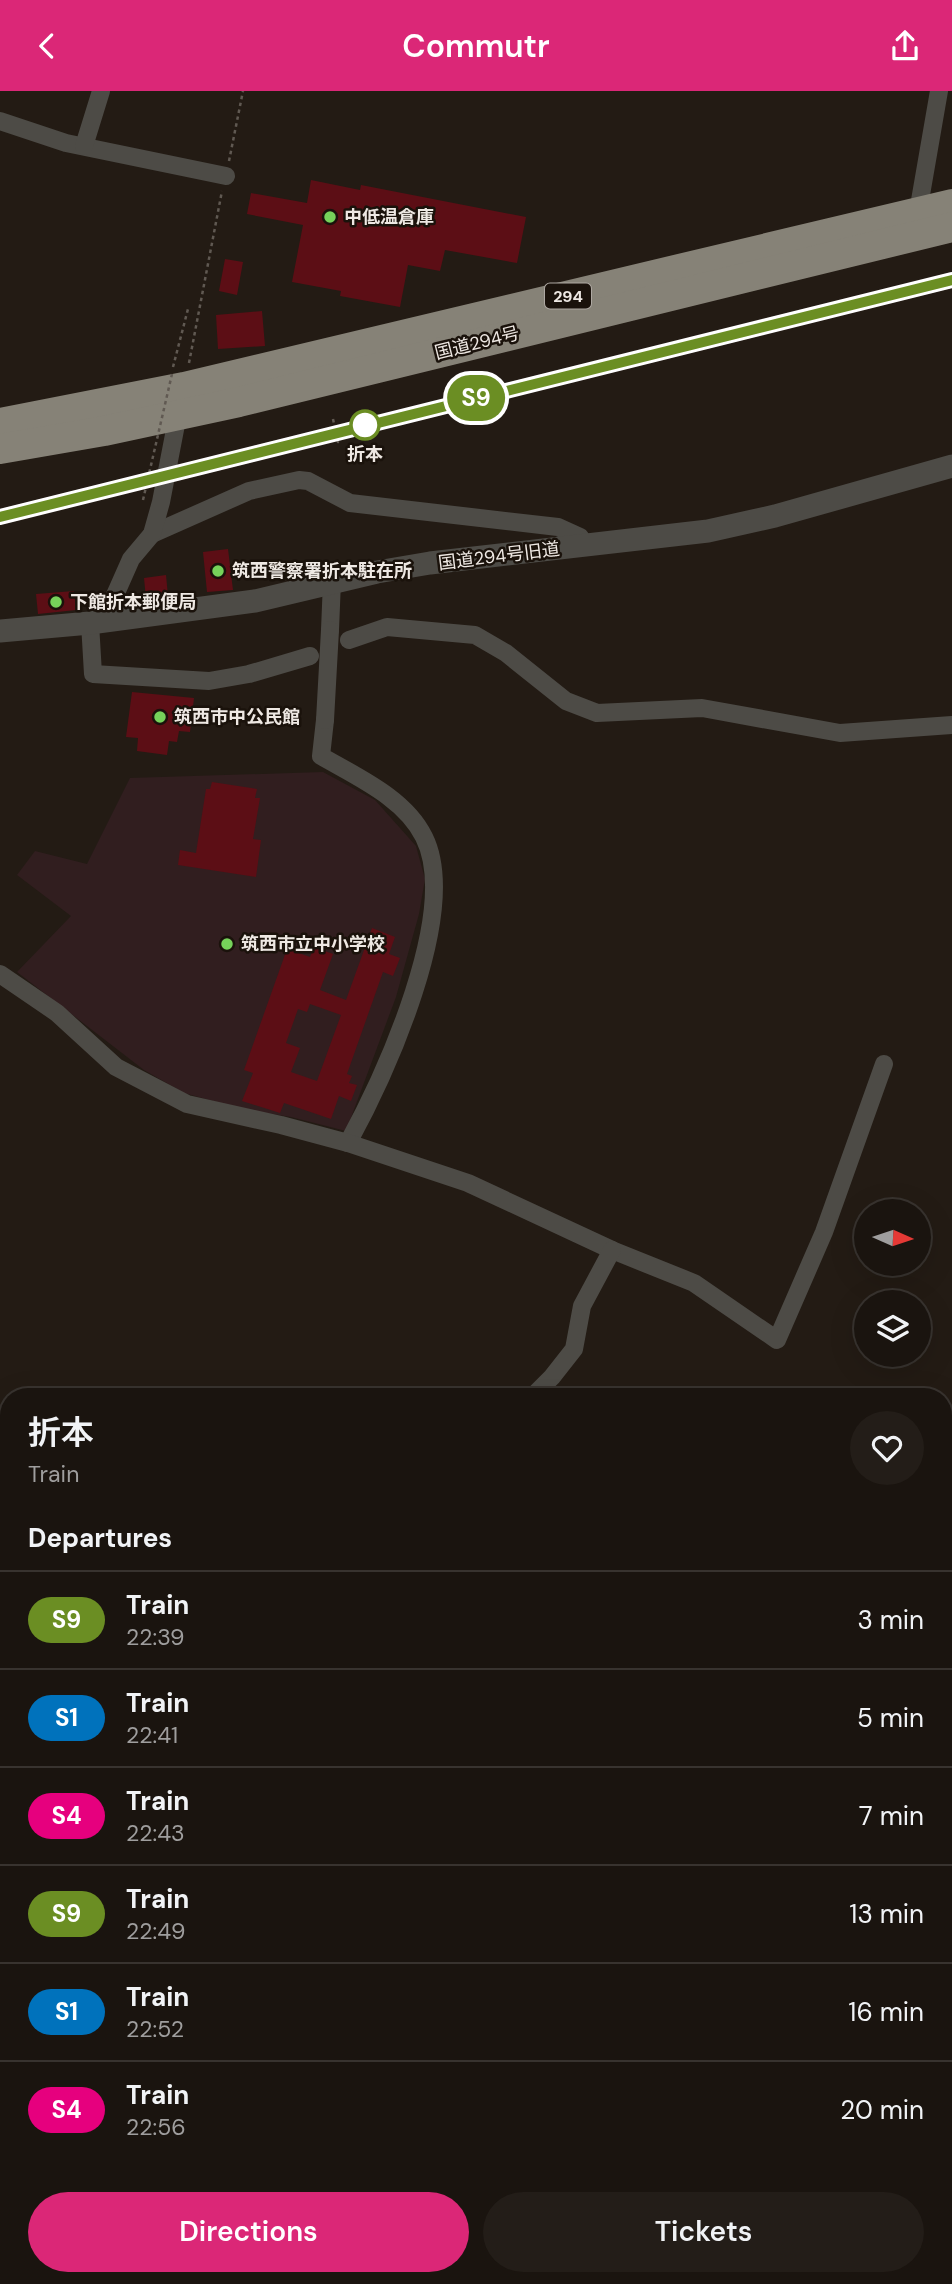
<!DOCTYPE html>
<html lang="en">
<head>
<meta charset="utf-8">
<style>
  :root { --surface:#1a140f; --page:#231d18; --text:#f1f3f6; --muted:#9f9e9e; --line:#38332f; --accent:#db2777 }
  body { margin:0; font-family:"DM Sans","Noto Sans JP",sans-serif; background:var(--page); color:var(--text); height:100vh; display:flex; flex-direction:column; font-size:26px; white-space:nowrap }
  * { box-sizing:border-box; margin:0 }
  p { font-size:23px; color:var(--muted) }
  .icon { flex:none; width:38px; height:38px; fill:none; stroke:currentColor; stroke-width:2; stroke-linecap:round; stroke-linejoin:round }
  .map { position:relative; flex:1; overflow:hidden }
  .side { position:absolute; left:0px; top:1297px; width:952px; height:898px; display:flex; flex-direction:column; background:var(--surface); border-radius:28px 28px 0 0; box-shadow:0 7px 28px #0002,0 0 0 2px var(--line) }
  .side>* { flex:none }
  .badge { padding:0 14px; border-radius:23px; font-size:24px; line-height:46px }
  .needle { width:46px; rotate:93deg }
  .tools { position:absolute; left:854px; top:1108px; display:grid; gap:14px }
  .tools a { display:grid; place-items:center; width:77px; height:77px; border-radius:50%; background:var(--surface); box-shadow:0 7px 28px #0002,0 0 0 2px var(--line); font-size:35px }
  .map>.badge { position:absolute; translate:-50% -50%; box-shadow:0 0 0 4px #fff }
  h2 { padding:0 28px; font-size:26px; line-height:63px }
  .round { display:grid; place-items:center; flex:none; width:74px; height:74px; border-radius:37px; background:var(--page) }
  .summary { display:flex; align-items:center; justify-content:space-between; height:119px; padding:0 28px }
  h1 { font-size:33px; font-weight:600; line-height:52px }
  .primary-button { display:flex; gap:14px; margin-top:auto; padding:14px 28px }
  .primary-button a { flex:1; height:80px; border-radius:42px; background:var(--accent); color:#fff; font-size:28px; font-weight:600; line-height:80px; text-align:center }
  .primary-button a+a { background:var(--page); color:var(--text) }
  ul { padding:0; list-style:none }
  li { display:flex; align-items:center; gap:21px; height:98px; padding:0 28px; border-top:2px solid var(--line) }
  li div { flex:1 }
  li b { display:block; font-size:26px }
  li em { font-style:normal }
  li .badge { min-width:77px; font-weight:700; text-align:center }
  header { display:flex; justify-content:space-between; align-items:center; height:91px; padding:0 28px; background:var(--accent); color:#fff; font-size:32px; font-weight:600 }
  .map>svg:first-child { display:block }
</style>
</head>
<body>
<header><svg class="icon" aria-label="back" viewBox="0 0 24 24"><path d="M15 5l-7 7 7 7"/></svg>Commutr<svg class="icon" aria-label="share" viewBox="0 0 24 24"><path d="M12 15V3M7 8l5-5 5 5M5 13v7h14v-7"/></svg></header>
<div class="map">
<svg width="952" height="2193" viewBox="0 0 952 2193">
  <rect width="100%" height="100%" fill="#231b14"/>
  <!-- education -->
  <polygon fill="#311e1f" points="323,681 375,709 416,755 425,788 419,823 396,906 346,1040 291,1026 242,1018 184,1002 144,979 17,881 71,825 17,784 35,760 87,773 130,687"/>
  <!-- water -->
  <g fill="#24427f" stroke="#61749d" stroke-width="2">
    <polygon points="952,1608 952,1684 943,1689 943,1612"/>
    <polygon points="0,1675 9,1677 9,1761 0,1759"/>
  </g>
  <!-- building -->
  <g fill="#5c0e15" fill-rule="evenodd">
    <polygon points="311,89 360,99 361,94 526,126 517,172 445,159 440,180 408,174 400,216 340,205 341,200 292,191 303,134 247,123 251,102 307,112"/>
    <polygon points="225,168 243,171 237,204 219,200"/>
    <polygon points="262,220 265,255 218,258 216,224"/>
    <polygon points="228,458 233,499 207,501 203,461"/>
    <polygon points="166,484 168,505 146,508 144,487"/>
    <polygon points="74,500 76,519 38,523 36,503"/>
    <polygon points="132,601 194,607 190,641 179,640 177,651 169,650 167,664 137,660 138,647 126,646"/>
    <polygon points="212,691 257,698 255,707 260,707 253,748 261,749 256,786 178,774 180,759 196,762 206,698 210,698"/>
    <path d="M372,837l23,9 -6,17 11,4 -7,18 -10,-4 -36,102 5,2 -3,7 8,2 -6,16 -12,-5 -8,23 -47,-16 -4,10 -38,-12 11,-28 -9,-3 43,-121 23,8 4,-10 19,7 -13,36 26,10zM310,913l31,11 -24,66 -26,-9 9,-24 -14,-5 12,-34 9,3z"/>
  </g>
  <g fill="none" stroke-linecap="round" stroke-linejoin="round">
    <!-- path -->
    <g stroke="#605952" stroke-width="2.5" stroke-dasharray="3.5 3.5" stroke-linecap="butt">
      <polyline points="229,70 243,0"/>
      <polyline points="189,272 222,100"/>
      <polyline points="173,276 188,218"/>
      <polyline points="333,328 338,351 342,350"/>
      <polyline points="943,1713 952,1708"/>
      <polyline points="943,1907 952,1908"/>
      <polyline points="453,2193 454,2186"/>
    </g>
    <!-- service -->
    <g stroke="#4d4b46" stroke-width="9">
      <polyline points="0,1573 0,1574"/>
      <polyline points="943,1735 952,1730"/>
      <polyline points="0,1788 9,1790"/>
    </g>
    <!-- minor -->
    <g stroke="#4d4b46" stroke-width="18">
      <polyline points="0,30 66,52 226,85"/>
      <polyline points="84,55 101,0"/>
      <polyline points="918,121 939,0"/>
      <polyline points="152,443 249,400 299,389 308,390 350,412 558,436 580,446 586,455"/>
      <polyline points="104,529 131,468 152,443 161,411 179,318"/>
      <polyline points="90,532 93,583 209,590 249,583 310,565"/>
      <polyline points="330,539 332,490"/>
      <polyline points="349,549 387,536 475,544 506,562 566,610 597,622 702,617 840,642 952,634"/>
      <path d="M325,629l-4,36c36,21 84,42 103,81 37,74 -39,238 -76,306"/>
      <polyline points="0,883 57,922 116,976 187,1013 281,1034 348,1052 468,1092 612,1159 694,1192 777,1249 824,1141 884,973"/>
      <polyline points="532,1306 552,1286 574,1258 582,1215 612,1159"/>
      <polyline points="0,1365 9,1369"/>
    </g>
    <!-- tertiary -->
    <polyline stroke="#4d4b46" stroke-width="23" points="0,540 90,532 255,510 377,481 430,472 708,440 775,425 952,375"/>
    <!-- trunk -->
    <g stroke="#868277" stroke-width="30">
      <polyline points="0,332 184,296 952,113"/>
      <polyline points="0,358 104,340 239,311 952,136"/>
    </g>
    <!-- rail -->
    <polyline stroke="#cac3be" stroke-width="5" stroke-dasharray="14 7" stroke-linecap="butt" points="0,426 952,189"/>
    <!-- path-bridge -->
    <polyline stroke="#605952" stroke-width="2.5" stroke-dasharray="3.5 3.5" stroke-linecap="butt" points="143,409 172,283"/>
    <!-- minor-bridge -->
    <polyline stroke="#4d4b46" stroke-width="18" points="325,629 330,539"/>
  </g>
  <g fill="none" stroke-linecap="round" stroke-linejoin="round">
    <!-- line casing -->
    <g stroke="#fff" stroke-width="16">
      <polyline id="line" points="0,426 952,189"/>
    </g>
    <!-- line -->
    <use href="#line" stroke="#6b8e23" stroke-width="10"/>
  </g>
  <!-- markers -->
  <g fill="#76d25a" stroke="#1a120b" stroke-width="2.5">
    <circle cx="330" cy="126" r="7"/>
    <circle cx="218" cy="480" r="7"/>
    <circle cx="56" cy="511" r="7"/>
    <circle cx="160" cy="626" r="7"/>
    <circle cx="227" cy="853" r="7"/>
  </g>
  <circle fill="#fff" stroke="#6b8e23" stroke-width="3.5" cx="365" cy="334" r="14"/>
  <g text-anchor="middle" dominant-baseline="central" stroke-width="5" stroke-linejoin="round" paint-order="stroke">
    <!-- shield labels -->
    <rect fill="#1a120b" stroke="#aea8a2" stroke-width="2" x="545" y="192.5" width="46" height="25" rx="5"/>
    <g font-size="16" font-weight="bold" fill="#eee8e3">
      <text x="568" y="205">294</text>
    </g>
    <!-- poi labels -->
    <g font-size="18" font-weight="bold" fill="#eee8e3" stroke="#1a120b" text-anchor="start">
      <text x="344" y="126">中低温倉庫</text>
      <text x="232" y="480">筑西警察署折本駐在所</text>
      <text x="70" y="511">下館折本郵便局</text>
      <text x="174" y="626">筑西市中公民館</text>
      <text x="241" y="853">筑西市立中小学校</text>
    </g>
    <!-- street labels -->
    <g font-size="18" fill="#eee8e3" stroke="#1a120b">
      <text transform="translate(477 252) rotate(-14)">国道294号</text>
      <text transform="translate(499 465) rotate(-7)">国道294号旧道</text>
    </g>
    <!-- stop labels -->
    <g font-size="18" font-weight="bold" fill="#eee8e3" stroke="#1a120b">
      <text x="365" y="363">折本</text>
    </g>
  </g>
</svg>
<div class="tools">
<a><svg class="needle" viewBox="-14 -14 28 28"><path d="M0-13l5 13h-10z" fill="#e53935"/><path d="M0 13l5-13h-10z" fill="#9f9e9e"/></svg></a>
<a><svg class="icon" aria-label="layers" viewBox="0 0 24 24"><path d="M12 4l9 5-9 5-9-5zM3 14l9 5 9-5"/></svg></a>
</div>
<b class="badge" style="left:476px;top:307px;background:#6b8e23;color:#fff">S9</b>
<section class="side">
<div class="summary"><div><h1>折本</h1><p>Train</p></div><a class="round"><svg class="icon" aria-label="heart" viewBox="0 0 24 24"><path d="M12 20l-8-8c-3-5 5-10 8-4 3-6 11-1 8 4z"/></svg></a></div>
<h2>Departures</h2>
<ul>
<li><span class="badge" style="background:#6b8e23;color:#fff">S9</span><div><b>Train</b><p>22:39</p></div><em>3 min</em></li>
<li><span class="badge" style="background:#0072bc;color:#fff">S1</span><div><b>Train</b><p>22:41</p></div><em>5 min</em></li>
<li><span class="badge" style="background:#e6007e;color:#fff">S4</span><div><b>Train</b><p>22:43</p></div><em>7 min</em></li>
<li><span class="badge" style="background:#6b8e23;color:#fff">S9</span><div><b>Train</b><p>22:49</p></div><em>13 min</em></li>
<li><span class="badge" style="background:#0072bc;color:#fff">S1</span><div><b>Train</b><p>22:52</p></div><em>16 min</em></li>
<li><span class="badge" style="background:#e6007e;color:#fff">S4</span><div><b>Train</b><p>22:56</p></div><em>20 min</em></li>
</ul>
<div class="primary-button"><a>Directions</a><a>Tickets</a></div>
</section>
</div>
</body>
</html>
